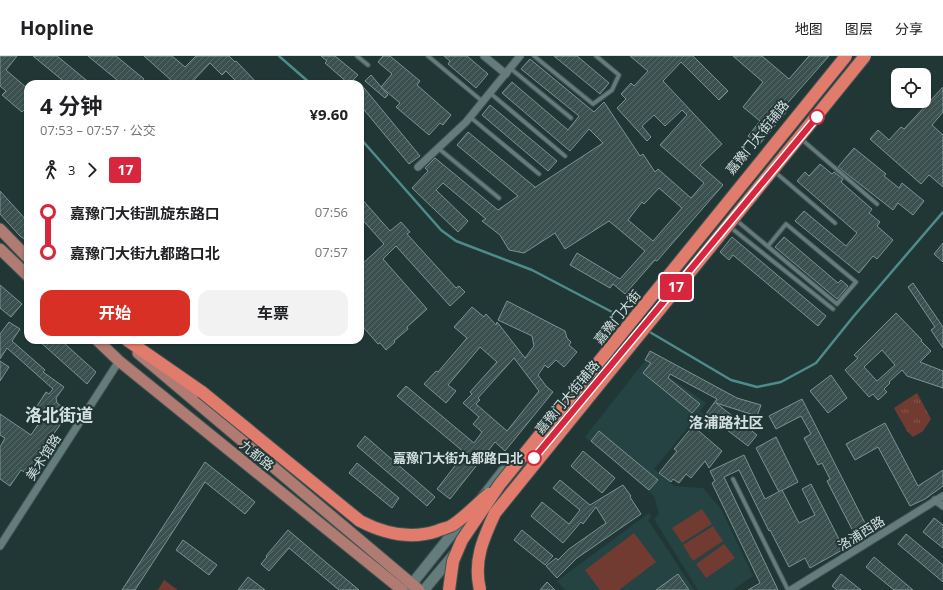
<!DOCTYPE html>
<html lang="zh">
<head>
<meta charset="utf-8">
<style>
  :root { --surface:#fff; --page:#f2f2f2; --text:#202124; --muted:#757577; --line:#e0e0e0; --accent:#d93025 }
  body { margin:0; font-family:"Open Sans","Noto Sans SC",sans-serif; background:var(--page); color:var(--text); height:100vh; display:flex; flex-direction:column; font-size:15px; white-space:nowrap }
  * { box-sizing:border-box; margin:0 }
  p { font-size:13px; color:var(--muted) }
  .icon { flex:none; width:22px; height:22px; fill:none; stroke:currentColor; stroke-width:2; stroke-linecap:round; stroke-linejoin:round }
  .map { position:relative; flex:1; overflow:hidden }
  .details { position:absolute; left:24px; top:24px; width:340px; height:264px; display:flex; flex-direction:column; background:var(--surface); border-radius:12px; box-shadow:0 1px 3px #0004 }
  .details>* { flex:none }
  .badge { padding:0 8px; border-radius:3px; font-size:14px; line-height:26px }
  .fabs { position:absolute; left:891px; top:12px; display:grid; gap:8px }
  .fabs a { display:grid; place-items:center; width:40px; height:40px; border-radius:8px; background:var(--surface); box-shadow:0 1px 3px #0004; font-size:20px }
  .map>.badge { position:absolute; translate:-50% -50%; box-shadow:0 0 0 2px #fff }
  .legs { display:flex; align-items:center; gap:6px; height:44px; padding:0 16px; font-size:13px }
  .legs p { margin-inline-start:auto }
  .summary { display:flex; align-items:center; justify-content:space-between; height:68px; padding:0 16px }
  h1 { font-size:22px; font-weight:700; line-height:30px }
  .cta { display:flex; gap:8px; margin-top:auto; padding:8px 16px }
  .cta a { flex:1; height:46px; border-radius:12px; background:var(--accent); color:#fff; font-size:16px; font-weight:700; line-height:46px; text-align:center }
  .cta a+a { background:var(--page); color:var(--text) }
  ul { padding:0 16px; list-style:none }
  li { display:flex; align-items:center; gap:14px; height:40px; font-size:15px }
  li i { display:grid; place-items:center; width:6px; height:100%; margin:0 5px; background:currentColor }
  li i::after { content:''; width:10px; height:10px; margin:-5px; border:3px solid; border-radius:50%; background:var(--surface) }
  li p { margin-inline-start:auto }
  li:first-child i { background:linear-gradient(#0000 50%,currentColor 0) }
  li:last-child i { background:linear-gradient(currentColor 50%,#0000 0) }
  header { display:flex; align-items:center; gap:24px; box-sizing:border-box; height:56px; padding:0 20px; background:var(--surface); border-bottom:1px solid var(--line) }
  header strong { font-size:19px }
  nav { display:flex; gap:22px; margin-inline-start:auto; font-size:14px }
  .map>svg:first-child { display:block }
</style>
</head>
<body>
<header>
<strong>Hopline</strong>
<nav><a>地图</a><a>图层</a><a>分享</a></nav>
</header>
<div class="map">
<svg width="943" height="534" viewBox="0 0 943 534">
  <defs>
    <pattern id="grass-tufts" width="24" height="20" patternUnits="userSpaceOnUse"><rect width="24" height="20" fill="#723b32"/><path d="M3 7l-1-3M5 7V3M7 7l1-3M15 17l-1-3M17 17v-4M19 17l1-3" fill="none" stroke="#85574f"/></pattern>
    <pattern id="building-hatch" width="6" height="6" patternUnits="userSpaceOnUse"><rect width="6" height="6" fill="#3a5150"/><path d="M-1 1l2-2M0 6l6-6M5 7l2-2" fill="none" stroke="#566a69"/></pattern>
  </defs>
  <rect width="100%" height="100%" fill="#213736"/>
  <!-- built -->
  <g fill="#244342">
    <polygon points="644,306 650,307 706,347 700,355 716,368 710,377 694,364 654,413 674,430 703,432 721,453 753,520 733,534 698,534 654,463 659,458 654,440 585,381"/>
    <polygon points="649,457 651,461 648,464 694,534 566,534 557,525"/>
  </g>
  <!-- grass -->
  <polygon fill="url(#grass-tufts)" points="917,337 931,363 923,375 913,381 907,375 894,352"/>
  <!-- garden -->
  <g fill="#723b32">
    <polygon points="702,453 712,468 682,487 672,472"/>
    <polygon points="713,470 723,485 693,505 683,489"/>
    <polygon points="634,477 656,506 619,534 600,534 585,514"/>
    <polygon points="724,488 735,502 706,522 696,508"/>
    <polygon points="164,524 178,534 158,534"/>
  </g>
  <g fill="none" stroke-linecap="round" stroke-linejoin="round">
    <!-- stream -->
    <g stroke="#4f8b8a" stroke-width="2.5">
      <polyline points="279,0 311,28"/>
      <polyline points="360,82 441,174 456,185 532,214 614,257"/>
      <polyline points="648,275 731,324 757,331 781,326 816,307 853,261 943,156"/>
    </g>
  </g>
  <!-- building -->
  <g fill="url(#building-hatch)" stroke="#7a9392" fill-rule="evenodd">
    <polygon points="0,0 17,0 6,14 28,33 28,58 24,54 22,56 2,39 6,35 0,30"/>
    <polygon points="33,0 57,0 91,28 67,28"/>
    <polygon points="88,0 116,0 144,23 140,28 122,28"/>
    <polygon points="144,0 172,0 185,11 196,0 229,0 235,6 236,5 258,28 239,28 226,15 222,19 210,7 190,28 169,28 172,25"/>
    <polygon points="321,0 335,0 358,19 349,28 325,7 327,5"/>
    <polygon points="383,0 390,0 420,25 417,29 451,59 443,69 440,67 429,79 396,51 400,47 381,31 392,18 378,6"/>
    <polygon points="444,0 467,0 488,18 476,32 448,8 450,5"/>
    <polygon points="554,0 577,0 609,27 600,38"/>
    <path d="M630,0h63l35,35 -9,9 -38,-38 -18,19 59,63 -22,21 23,20 -66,76 -2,-1 -30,34 -12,-10 -3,4 -40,-23 7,-12 43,26 25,-28 -36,-30 -44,28 -10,-16 -31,20 -15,-3 -9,-15 -18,-14 4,-2 -43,-36 -7,7 32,31 -10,11 -46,-44 16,-17 -3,-3 10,-10 63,52 20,-14 -61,-51 11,-13 67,55 -1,1 69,-45 -14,-14 -19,22 -68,-58 10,-11 56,48 11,-14 -58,-47 9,-10 64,53 10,-10 36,54 3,-2 12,18 3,-3 33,29 13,-15 -44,-38 27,-30 -5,-5 -17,16 -11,-11 -12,11 9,11 -4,4 -30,-33 9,-9 -5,-5 10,-11 3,3 14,-15zM659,132l23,20 -29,33 -25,-21 14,-18 2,2z"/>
    <polygon points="733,0 762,0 789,23 809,0 829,0 784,51 788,54 759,89 748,80 760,65 743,51 763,26"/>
    <polygon points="371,19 388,39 385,42 365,25"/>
    <polygon points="360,27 420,100 409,108 360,49"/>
    <polygon points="943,31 943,56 932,69 943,79 943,131 929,119 921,128 870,83 878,74 889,84 901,71 904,73"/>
    <polygon points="490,49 557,105 548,115 482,59"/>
    <polygon points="854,92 886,118 884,120 899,132 902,127 924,145 913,159 898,147 893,154 838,111"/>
    <polygon points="820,108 832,118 834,116 843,123 841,126 872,153 869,157 880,166 877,170 893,184 877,203 873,200 859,217 795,165 804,155 846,190 857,177 797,125 805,116 809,120"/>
    <polygon points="0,135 28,166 28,186 20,180 0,158"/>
    <polygon points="360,141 390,175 401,166 410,176 407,178 456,232 459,230 465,236 450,250 396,190 383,203 427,253 407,271 408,273 394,285 395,286 386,294 380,287 378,288 364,272 360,276 360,210 384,188 360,161"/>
    <polygon points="732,181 826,260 818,270 733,199 729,204 720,196"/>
    <polygon points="784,181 838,227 841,224 848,230 837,243 775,191"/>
    <polygon points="943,187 943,206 934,198"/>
    <polygon points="913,227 943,271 943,292 931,274 935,271 908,231"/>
    <polygon points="0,229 22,248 11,261 0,252"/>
    <path d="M507,245l58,30 2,7 4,4 -2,3 8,7 -13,15 -8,-7 -8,8 -3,-3 -7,10 8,11 7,6 -48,59 -10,-9 -45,57 -13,-10 28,-36 -68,-57 9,-10 68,57 8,-11 -9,-8 6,-7 -16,-14 9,-9 -2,-2 27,-30 -17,-15 -32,38 8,6 -10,12 -22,-19 12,-13 2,1 29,-34 -13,-11 18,-20 12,10 2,-3 10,11 1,-3 28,36 9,-12 -2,-10 -34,-16zM514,302l25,33 -32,40 -31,-27 4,-4 -2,-2z"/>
    <path d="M896,257l26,27 -1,1 10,10 -11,11 23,9v17l-36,-12 -5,-6 -13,12 1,1 -6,6 3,3 -9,8 -5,-6 -4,3 -24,-27 13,-12 -4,-3zM882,294l13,15 -18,16 -13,-14z"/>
    <polygon points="9,266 20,273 12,285 45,314 43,316 64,331 56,342 57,347 69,356 46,389 48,390 28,418 21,414 10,430 0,423 0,391 5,382 0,379 0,358 31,379 39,367 30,361 46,336 49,338 53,333 7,292 0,303 0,278"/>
    <polygon points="38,284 69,284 65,288 96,316 87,328"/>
    <polygon points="650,295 737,342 761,349 757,360 716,347 757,379 748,390 706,358 717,343 670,318 668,322 700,348 692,357 643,317 651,307 645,304"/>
    <polygon points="0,305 9,311 0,325"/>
    <polygon points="831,319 847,342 828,357 810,335"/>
    <polygon points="802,343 869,475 856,481 827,425 830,423 822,407 818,409 804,382 811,378 801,360 776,373 769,360"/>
    <polygon points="885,367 918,430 943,414 943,430 925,443 910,450 878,391 855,404 846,388"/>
    <polygon points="693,370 722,395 709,412 705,405 691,422 686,418 679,427 673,423 671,426 659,417 677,395 674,393"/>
    <polygon points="599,375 658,424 649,434 591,385"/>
    <polygon points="365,380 435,441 427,450 357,390"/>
    <polygon points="776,381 798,426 779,436 756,392"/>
    <polygon points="583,395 615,422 602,437 571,410"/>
    <polygon points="744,399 765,443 782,434 799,467 815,459 802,433 811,428 844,493 810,512 805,502 789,511 770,474 769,475 739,414 724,421 778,534 748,534 760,527 712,427 715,425 710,415"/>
    <polygon points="205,406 255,446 245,458 205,426 135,534 122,534"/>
    <polygon points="357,407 399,442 392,452 349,417"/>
    <polygon points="560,424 590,449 623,429 631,440 630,441 641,458 577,502 557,522 546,510 556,502 558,504 569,493 606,467 596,451 583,468 581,466 563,487 531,460 542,446 569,468 580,454 553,432"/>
    <polygon points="934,462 943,469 943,492 923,476"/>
    <polygon points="288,474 322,503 359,534 339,534 289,492 269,515 261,508 267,501 266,500"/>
    <polygon points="522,474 553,500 545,509 514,484"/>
    <polygon points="906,478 943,509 943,526 898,488"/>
    <polygon points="183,484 217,509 209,519 176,494"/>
    <polygon points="874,501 913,534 894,534 866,511"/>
    <polygon points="678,518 689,534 656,534"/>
    <polygon points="841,518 861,534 837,534 832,530"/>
    <polygon points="248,521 265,534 238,534"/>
    <polygon points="547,526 555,534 540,534"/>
  </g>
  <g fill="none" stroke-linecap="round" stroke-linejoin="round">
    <!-- lane casing -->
    <g stroke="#415453" stroke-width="5.5">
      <g id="lane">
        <polyline points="357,0 368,9"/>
        <polyline points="428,0 482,45"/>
        <polyline points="534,0 593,48 612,34 619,19 596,0"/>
        <polyline points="510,12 571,62"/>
        <polyline points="490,37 565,100"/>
        <polyline points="470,61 539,118"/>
        <polyline points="800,82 877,148"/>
        <polyline points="438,92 499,142"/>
        <polyline points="775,116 835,167"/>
        <polyline points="736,164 837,248 856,226 786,168 768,190"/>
        <polyline points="730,171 833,253"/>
        <polyline points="733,423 788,534"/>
      </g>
    </g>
    <!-- street casing -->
    <g stroke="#415453" stroke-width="9">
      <g id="street">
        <polyline points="484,0 506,18"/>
        <polyline points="418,111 466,66 520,0"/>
        <polyline points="935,444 943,450"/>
        <polyline points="0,490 119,305"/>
        <polyline points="791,534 943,440"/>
      </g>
    </g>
    <!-- secondary casing -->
    <g stroke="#415453" stroke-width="12">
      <g id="secondary">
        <polyline points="481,443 503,415"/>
        <polyline points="407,534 463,464"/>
        <polyline points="424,534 455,497"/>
      </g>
    </g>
    <!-- primary casing -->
    <g stroke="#415453" stroke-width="13">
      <g id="primary">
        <polyline points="0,173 28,202"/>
        <polyline points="0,193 28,220"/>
        <polyline points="97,284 119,305 402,534"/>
        <polyline points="138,297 419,534"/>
      </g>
    </g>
    <!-- highway casing -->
    <g stroke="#415453" stroke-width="14">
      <polyline id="highway" points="127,284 202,336"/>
    </g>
    <!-- lane -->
    <use href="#lane" stroke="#647c7b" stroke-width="3.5"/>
    <!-- street -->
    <use href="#street" stroke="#647c7b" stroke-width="7"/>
    <!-- secondary -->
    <use href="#secondary" stroke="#647c7b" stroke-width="10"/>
    <!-- primary -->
    <use href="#primary" stroke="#af7b72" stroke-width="11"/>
    <!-- highway -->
    <use href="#highway" stroke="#e17b6c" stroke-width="12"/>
    <!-- highway-bridge casing -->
    <g stroke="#415453" stroke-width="14" stroke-linecap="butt">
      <g id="highway-bridge">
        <path d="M202,336l158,129c25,13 50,19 77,10 4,-2 10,-3 14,-5 12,-7 27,-23 38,-32"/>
        <polyline points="449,534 453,505 462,484 500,428 846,0"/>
        <path d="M480,534c-7,-29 3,-51 15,-77l370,-457"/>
      </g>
    </g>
    <!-- highway-bridge -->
    <use href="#highway-bridge" stroke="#e17b6c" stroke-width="12"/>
  </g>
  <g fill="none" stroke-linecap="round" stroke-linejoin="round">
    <!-- line-1 casing -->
    <g stroke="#fff" stroke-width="9">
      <polyline id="line-1" points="534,402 817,61"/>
    </g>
    <!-- line-1 -->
    <use href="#line-1" stroke="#d7263d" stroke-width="6"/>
  </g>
  <!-- markers -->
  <g fill="#fff" stroke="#d7263d" stroke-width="2">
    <circle cx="817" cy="61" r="7"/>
    <circle cx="534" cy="402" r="7"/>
  </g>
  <g text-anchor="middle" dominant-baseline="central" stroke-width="4" stroke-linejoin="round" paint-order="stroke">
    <!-- street labels -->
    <g font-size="13" fill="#d3e0df" stroke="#213736">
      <text transform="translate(757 81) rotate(-51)">嘉豫门大街辅路</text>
      <text transform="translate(617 261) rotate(-51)">嘉豫门大街</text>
      <text transform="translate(567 341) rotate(-50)">嘉豫门大街辅路</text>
      <text transform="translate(257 399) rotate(39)">九都路</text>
      <text transform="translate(43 401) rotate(-57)">美术馆路</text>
      <text transform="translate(861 477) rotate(-32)">洛浦西路</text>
    </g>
    <!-- stop labels -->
    <g font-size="13" font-weight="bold" fill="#d3e0df" stroke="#213736" text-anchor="end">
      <text x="523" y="402">嘉豫门大街九都路口北</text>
    </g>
    <!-- quarter labels -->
    <g font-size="15" font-weight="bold" fill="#d3e0df" stroke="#213736">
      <text x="726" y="366">洛浦路社区</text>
    </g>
    <!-- district labels -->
    <g font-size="17" font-weight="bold" fill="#d3e0df" stroke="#213736">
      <text x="59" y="358">洛北街道</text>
    </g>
  </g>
</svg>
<div class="fabs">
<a><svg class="icon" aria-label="locate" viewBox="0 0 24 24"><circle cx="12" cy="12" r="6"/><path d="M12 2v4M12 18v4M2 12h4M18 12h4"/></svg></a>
</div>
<b class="badge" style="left:676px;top:231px;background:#d7263d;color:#fff">17</b>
<section class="details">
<div class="summary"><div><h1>4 分钟</h1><p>07:53 – 07:57 · 公交</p></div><b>¥9.60</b></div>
<div class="legs"><svg class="icon" aria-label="walk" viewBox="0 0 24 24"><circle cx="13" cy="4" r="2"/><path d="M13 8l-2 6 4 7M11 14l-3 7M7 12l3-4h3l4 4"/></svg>3<svg class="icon" aria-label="forward" viewBox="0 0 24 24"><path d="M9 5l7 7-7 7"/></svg><b class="badge" style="background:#d7263d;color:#fff">17</b></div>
<ul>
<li><i style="color:#d7263d"></i><b>嘉豫门大街凯旋东路口</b><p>07:56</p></li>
<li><i style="color:#d7263d"></i><b>嘉豫门大街九都路口北</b><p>07:57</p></li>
</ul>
<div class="cta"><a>开始</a><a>车票</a></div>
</section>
</div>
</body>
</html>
